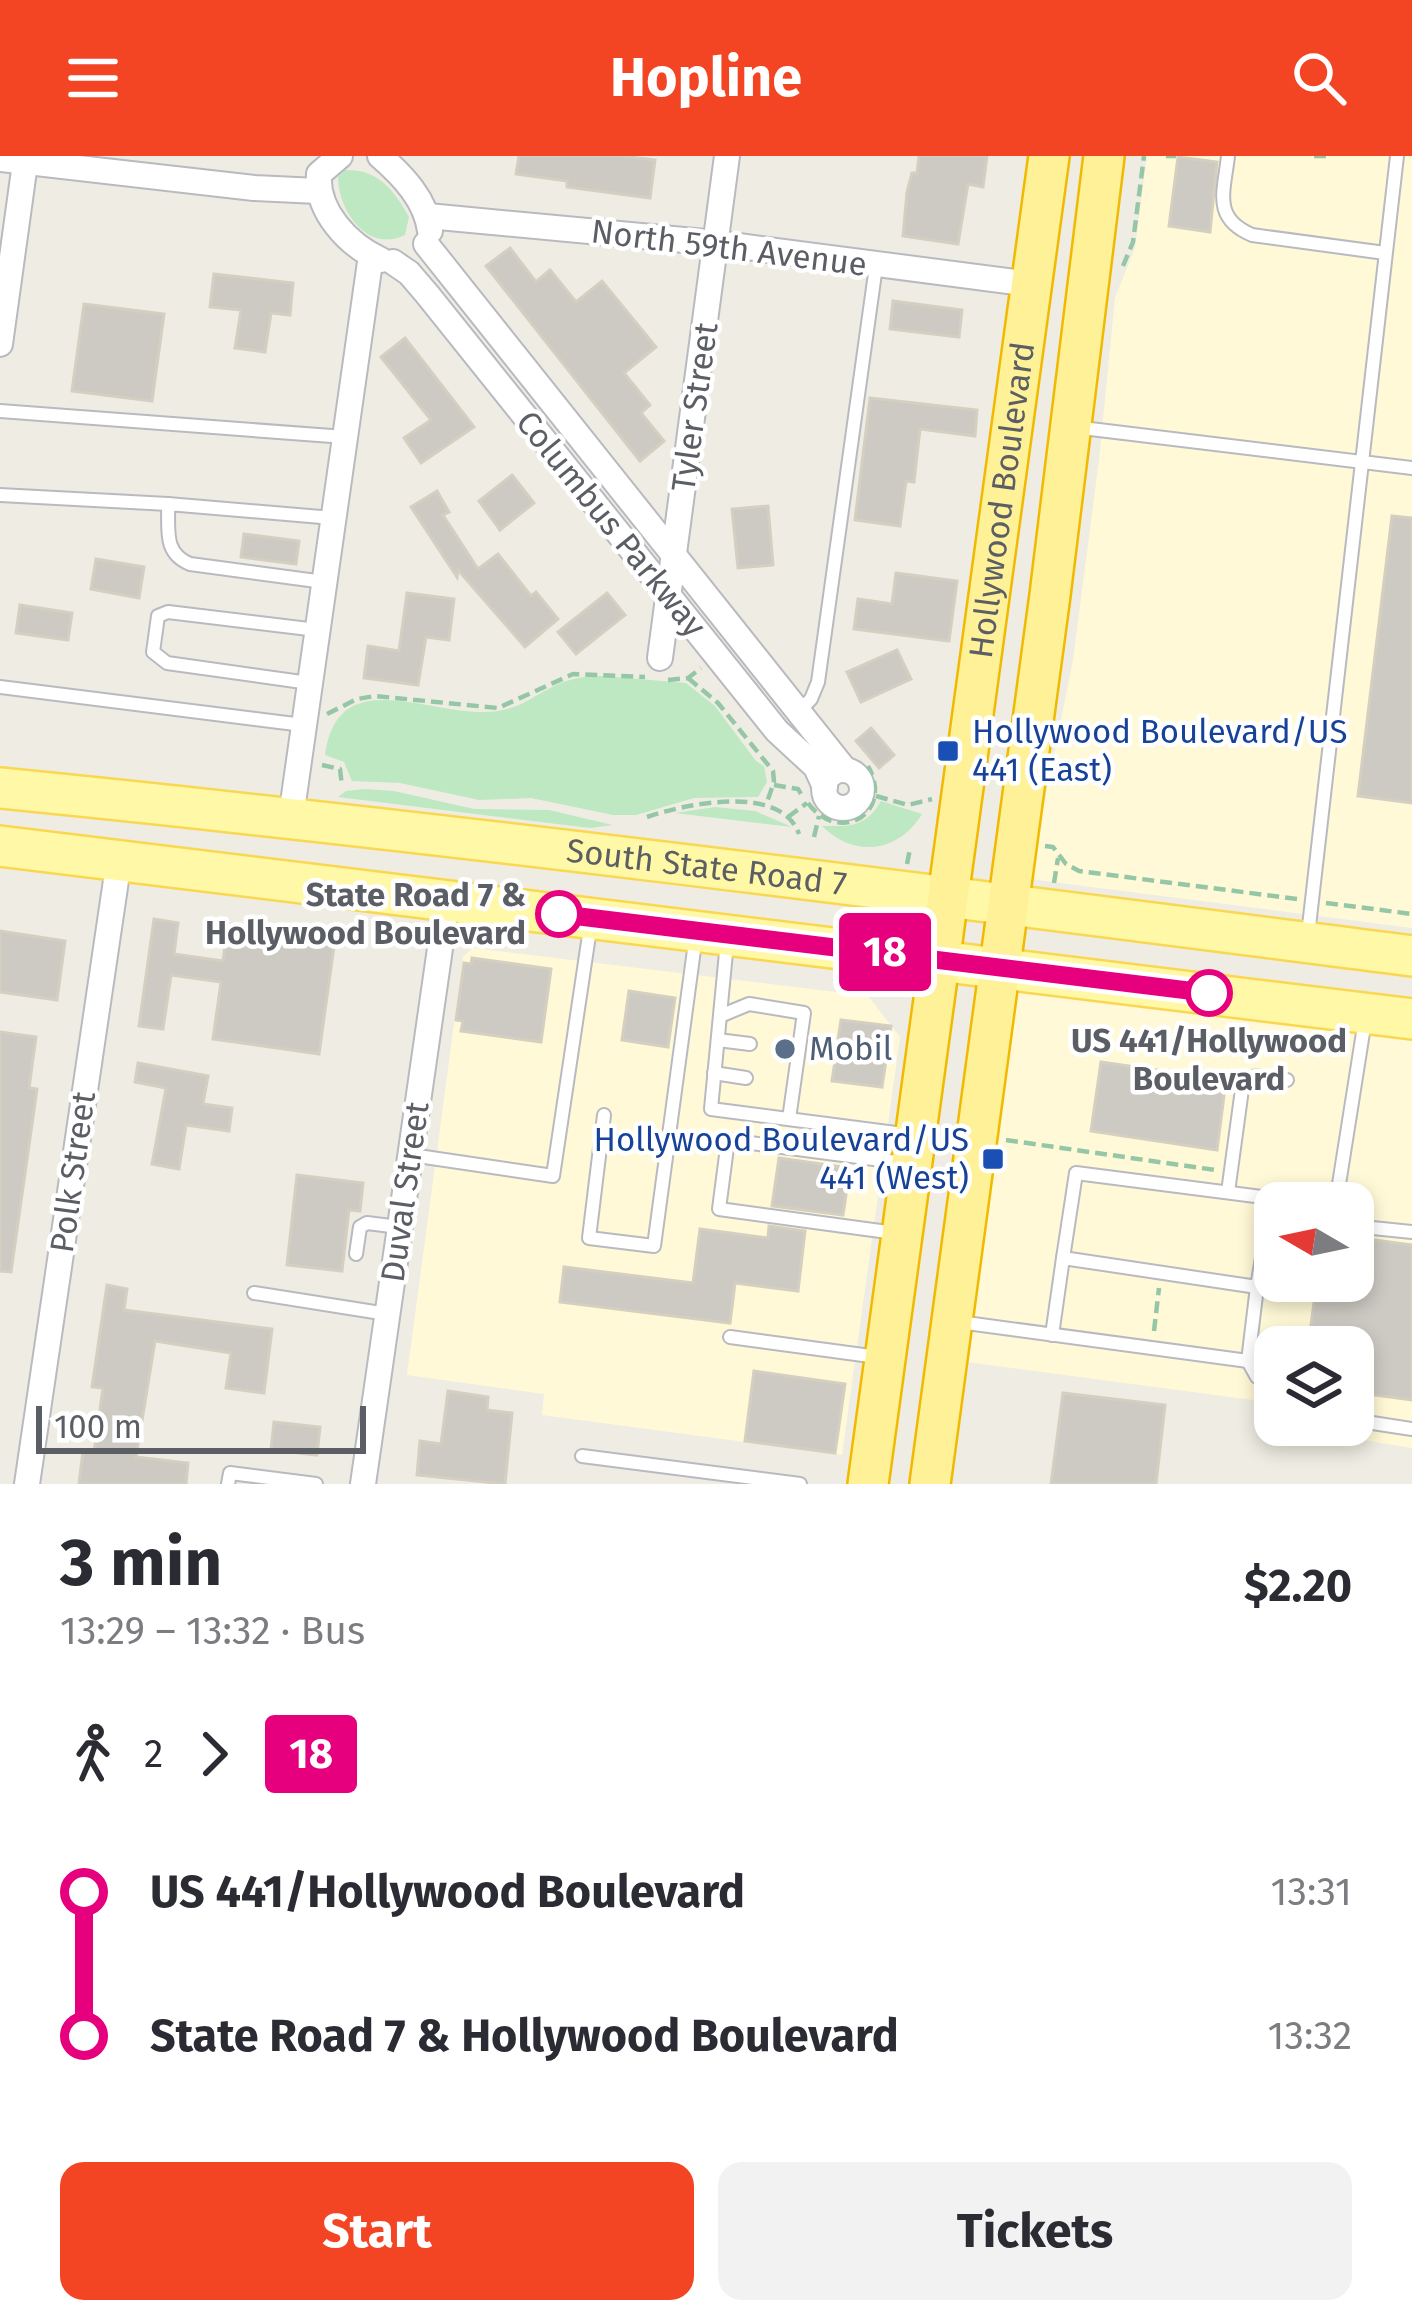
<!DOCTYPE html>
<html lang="en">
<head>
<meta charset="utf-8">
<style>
  :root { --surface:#fff; --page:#f2f2f3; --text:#2b2b33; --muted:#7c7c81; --accent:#f34424 }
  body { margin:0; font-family:"Fira Sans",sans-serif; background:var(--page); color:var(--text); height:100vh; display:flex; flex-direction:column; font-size:45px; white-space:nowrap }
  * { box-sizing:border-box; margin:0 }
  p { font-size:39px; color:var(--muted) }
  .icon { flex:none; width:66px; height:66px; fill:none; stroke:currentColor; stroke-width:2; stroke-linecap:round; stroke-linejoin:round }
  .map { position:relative; height:1328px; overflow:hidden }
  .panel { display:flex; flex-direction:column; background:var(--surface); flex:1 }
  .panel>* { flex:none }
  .badge { padding:0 24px; border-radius:9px; font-size:42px; line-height:78px }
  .needle { width:78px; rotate:279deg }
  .controls { position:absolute; left:1254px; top:1026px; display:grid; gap:24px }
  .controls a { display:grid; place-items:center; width:120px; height:120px; border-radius:24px; background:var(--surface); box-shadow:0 6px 18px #0003; font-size:60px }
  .scale { position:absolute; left:36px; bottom:30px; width:330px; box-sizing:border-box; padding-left:12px; border:6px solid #5b5e64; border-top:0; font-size:33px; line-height:42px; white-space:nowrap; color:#5b5e64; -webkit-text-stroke:9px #fff; paint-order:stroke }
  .map>.badge { position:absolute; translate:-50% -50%; box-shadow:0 0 0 6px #fff }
  .legs { display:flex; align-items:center; gap:18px; height:132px; padding:0 60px; font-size:39px }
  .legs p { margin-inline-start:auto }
  .summary { display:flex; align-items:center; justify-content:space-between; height:204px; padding:0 60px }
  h1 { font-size:66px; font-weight:700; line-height:90px }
  .primary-button { display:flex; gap:24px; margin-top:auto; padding:24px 60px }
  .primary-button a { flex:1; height:138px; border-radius:24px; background:var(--accent); color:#fff; font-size:48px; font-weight:700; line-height:138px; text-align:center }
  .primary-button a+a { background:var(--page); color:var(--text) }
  ul { padding:0 60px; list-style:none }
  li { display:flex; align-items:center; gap:42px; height:144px; font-size:45px }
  li i { display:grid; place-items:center; width:18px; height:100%; margin:0 15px; background:currentColor }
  li i::after { content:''; width:30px; height:30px; margin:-15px; border:9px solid; border-radius:50%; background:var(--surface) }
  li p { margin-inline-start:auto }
  li:first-child i { background:linear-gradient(#0000 50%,currentColor 0) }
  li:last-child i { background:linear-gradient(currentColor 50%,#0000 0) }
  header { display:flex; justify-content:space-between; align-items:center; height:156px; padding:0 60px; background:var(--accent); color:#fff; font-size:54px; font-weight:700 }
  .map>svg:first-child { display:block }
</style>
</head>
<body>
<header><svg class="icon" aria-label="menu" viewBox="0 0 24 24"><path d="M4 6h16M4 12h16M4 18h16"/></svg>Hopline<svg class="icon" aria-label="search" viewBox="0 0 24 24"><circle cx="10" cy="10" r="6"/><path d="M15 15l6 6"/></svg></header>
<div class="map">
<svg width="1412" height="1328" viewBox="0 0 1412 1328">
  <rect width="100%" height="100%" fill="#efede3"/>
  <!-- commercial -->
  <g fill="#fff9d7" fill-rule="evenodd">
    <polygon points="1147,0 1412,0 1412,772 1029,723 1073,504 1099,304 1115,142 1135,92"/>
    <polygon points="473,792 868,840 900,881 842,1299 542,1259 544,1238 407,1219 463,801"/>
    <path d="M1014,812l398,59v421l-117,-19v-4h58v-78h-78v56l-316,-42zM1275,1047h78v78h-78z"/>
  </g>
  <!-- green -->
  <g fill="#bde8c1">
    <path d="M345,14c33,-1 49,20 64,47l-4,18c-38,19 -67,-25 -67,-58z"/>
    <path d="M603,520l83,7 29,23 41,55 8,5 3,16 -9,15 -64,1 -58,17h-23l-82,-17 -52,2 -79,-17 -48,-2 -8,-19 -19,-7c13,-97 111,-34 173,-44 40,-6 50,-36 105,-35z"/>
    <polygon points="365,633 394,635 474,653 549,654 613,669 590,672 338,641 346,635"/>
    <path d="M881,645l41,13c-23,38 -67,45 -100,12 25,0 43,3 59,-25z"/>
    <polygon points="715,651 755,655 792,671 675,657"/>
  </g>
  <!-- building -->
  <g fill="#cccac2" stroke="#d4cfc1" stroke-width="3">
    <polygon points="519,0 622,0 655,4 650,42 567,31 567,25 516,18"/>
    <polygon points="919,0 987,0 983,31 968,28 958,88 903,80 907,36 912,17 917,17"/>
    <polygon points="1178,1 1217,6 1210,76 1169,70"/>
    <polygon points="510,92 536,126 550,114 576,146 602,125 656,191 624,217 650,249 641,257 664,285 640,305 486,110"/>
    <polygon points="214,118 293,127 290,159 271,157 265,196 235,192 241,154 210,151"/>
    <polygon points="893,145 962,154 959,181 890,173"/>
    <polygon points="84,148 164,158 152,245 72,235"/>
    <polygon points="405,182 474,271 421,307 404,282 431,264 381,201"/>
    <polygon points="870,242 977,254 975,280 920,273 914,326 906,325 900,370 855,364"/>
    <polygon points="512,319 534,347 500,374 479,345"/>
    <polygon points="437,335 449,356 443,359 478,413 498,398 531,440 536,436 558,463 525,491 458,414 457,421 411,351"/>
    <polygon points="768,350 773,409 738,412 732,353"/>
    <polygon points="1392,360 1412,362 1412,647 1358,640"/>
    <polygon points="244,378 299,385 296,408 241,401"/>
    <polygon points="96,403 144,411 139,442 91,433"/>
    <polygon points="896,417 957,425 949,485 854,473 858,443 892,448"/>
    <polygon points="407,437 454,443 449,484 426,481 418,529 364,522 368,490 399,495"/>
    <polygon points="607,437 625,459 576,498 558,476"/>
    <polygon points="20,449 72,457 68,484 16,477"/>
    <polygon points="897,494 911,523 861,546 847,516"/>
    <polygon points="871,572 894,599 879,612 856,585"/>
    <polygon points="154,763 178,767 174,798 223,805 228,768 335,783 319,898 213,883 221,826 171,819 163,873 139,870"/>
    <polygon points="0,775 65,785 57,844 0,836"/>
    <polygon points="472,802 551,813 541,886 461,875 463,865 456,864 464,807 471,808"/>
    <polygon points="629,835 675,842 668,891 622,884"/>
    <polygon points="841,864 891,870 882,931 832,925"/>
    <polygon points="0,876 36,881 29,932 37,933 11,1116 0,1115"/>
    <polygon points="1101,906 1226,924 1217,994 1091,975"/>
    <polygon points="138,907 208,920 203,948 232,952 229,975 186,969 179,1013 152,1008 166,932 135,926"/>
    <polygon points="779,1002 850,1012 843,1059 772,1050"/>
    <polygon points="297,1019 363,1027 360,1055 349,1054 342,1115 287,1109"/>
    <polygon points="769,1070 805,1075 798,1135 735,1127 730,1167 560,1146 564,1111 693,1127 700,1073 768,1082"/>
    <polygon points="1353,1081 1412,1089 1412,1244 1353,1236 1353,1191 1308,1191 1317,1125 1353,1125"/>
    <polygon points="107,1129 127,1133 124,1154 272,1173 264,1237 226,1232 231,1197 155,1185 136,1301 188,1307 186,1328 79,1328 83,1295 94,1296 103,1232 92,1231"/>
    <polygon points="754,1215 845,1228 835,1297 745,1285"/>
    <polygon points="448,1235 488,1241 487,1254 512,1257 505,1328 417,1319 420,1285 441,1288"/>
    <polygon points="1063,1237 1165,1249 1156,1328 1051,1328"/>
    <polygon points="274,1266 320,1271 317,1299 271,1294"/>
  </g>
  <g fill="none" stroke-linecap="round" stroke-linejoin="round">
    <!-- service casing -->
    <g stroke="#b8bac0" stroke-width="16">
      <g id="service">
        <path d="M1228,0c-4,36 -16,62 24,79l133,18"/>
        <polyline points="0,255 345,281"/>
        <polyline points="1074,271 1412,312"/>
        <polyline points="0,339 168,348"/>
        <path d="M324,426l-134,-18c-27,-11 -21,-34 -22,-60l165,14"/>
        <polyline points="309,527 167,507 153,496 158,460 168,456 317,474"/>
        <polyline points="0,531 303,569"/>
        <polyline points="798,556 811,543 818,526 876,110"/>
        <polyline points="1308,779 1397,0"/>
        <polyline points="727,786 711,953 911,979"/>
        <polyline points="720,860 749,848 804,857 789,963"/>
        <polyline points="718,884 750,888"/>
        <polyline points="714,917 746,922"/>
        <polyline points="604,959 589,1082 654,1090 696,779"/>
        <polyline points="411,999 553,1020 591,766"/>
        <polyline points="1228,1036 1243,926 1256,920 1287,924"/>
        <polyline points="1336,1047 1365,864"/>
        <polyline points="1353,1070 1412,1076"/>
        <polyline points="895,1077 719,1053 728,984 904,1007"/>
        <polyline points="356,1098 360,1071 367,1067 399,1071"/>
        <polyline points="1063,1102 1076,1017 1309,1047"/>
        <polyline points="1257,1131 1272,1042"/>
        <polyline points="254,1137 387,1158"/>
        <polyline points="959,1166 1248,1205"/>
        <polyline points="1052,1179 1063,1102 1257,1131 1248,1205 1257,1221 1275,1227"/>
        <polyline points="730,1181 878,1201"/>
        <polyline points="1353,1264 1412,1273"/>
        <polyline points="582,1300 800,1328"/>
        <polyline points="228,1328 230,1317 316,1328"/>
      </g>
    </g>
    <!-- minor casing -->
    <g stroke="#b8bac0" stroke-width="28">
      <g id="minor">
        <path d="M340,0l-21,18c-3,37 29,71 62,86"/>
        <path d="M380,0c23,20 46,44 50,75"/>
        <polyline points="0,3 254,32 318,35"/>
        <polyline points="428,60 716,87 1030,128"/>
        <polyline points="426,88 845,614"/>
        <polyline points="393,106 409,117 427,138 777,575 816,611 825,631"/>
        <polyline points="0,188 26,0"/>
        <polyline points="660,502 727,0"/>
        <circle cx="843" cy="633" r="19"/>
        <polyline points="291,661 371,99"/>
        <polyline points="27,1328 119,704"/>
        <polyline points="363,1328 447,744"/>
      </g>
    </g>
    <!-- primary casing -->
    <g stroke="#fad751" stroke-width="44">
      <g id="primary">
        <path id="s1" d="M0,632c472,47 942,108 1412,168"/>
        <polyline points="0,690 1412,863"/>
      </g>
    </g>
    <!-- trunk casing -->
    <g stroke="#f1b900" stroke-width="44">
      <g id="trunk">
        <path id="s2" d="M868,1328l181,-1328"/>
        <polyline points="930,1328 1050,439 1104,0"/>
      </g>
    </g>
    <!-- path -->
    <g stroke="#95c7a7" stroke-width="4.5" stroke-dasharray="12 6" stroke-linecap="butt">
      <polyline points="1166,0 1176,0"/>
      <polyline points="1314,0 1330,0"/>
      <polyline points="1123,110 1133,86 1144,0"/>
      <polyline points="688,522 718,547 773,615 774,626 766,649"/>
      <polyline points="668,524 688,522 701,512"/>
      <polyline points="327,558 357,543 375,540 498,552 573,518 645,521"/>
      <polyline points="322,609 340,613 342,630"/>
      <polyline points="774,629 798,633 801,638"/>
      <polyline points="876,640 908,649 932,643"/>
      <path d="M808,647c30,42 87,11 60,-37"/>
      <path d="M647,661c38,-13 134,-34 152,17"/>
      <polyline points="788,661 807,647"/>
      <polyline points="814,681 819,660"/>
      <polyline points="1045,690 1053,691 1066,708 1079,715 1297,743"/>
      <polyline points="907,708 910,693"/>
      <polyline points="1054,727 1058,702"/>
      <polyline points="1326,747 1412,758"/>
      <polyline points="1006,984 1215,1014"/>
      <polyline points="1154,1175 1159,1132"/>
    </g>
    <!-- service -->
    <use href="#service" stroke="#fff" stroke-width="12"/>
    <!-- minor -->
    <use href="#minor" stroke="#fff" stroke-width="24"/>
    <!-- primary -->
    <use href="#primary" stroke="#fff8a7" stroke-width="39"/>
    <!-- trunk -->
    <use href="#trunk" stroke="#fff198" stroke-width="39"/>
  </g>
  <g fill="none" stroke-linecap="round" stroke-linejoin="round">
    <!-- line-1 casing -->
    <g stroke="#fff" stroke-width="27">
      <polyline id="line-1" points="559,758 1209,837"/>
    </g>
    <!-- line-1 -->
    <use href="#line-1" stroke="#e6007e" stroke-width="18"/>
  </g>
  <!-- markers -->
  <g fill="#1a4fb4" stroke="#fff" stroke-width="4.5">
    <rect x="936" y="583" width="24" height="24" rx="6"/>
    <rect x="981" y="991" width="24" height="24" rx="6"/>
  </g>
  <g fill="#fff" stroke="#e6007e" stroke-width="6">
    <circle cx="559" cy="758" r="21"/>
    <circle cx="1209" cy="837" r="21"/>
  </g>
  <circle fill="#5c6f8a" stroke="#fff" stroke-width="4.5" cx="785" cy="893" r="12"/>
  <g text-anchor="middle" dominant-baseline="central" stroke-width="9" stroke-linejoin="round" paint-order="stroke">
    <!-- street labels -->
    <g font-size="33" fill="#5b5e64" stroke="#fff">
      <text transform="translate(729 92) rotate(7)">North 59th Avenue</text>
      <text transform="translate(695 251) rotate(-82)">Tyler Street</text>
      <text stroke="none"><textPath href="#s2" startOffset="993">Hollywood Boulevard</textPath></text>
      <text transform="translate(611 368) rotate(51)">Columbus Parkway</text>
      <text stroke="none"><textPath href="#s1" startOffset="711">South State Road 7</textPath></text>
      <text transform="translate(73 1016) rotate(-82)">Polk Street</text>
      <text transform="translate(405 1036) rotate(-82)">Duval Street</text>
    </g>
    <!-- transit labels -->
    <g font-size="33" fill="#164399" stroke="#fff" text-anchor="start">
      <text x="972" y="576">Hollywood Boulevard/US<tspan x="972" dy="38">441 (East)</tspan></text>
      <text x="969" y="984" text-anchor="end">Hollywood Boulevard/US<tspan x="969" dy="38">441 (West)</tspan></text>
    </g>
    <!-- stop labels -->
    <g font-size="33" font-weight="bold" fill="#5b5e64" stroke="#fff" text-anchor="end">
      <text x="526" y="739">State Road 7 &amp;<tspan x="526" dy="38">Hollywood Boulevard</tspan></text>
      <text x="1209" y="885" text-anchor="middle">US 441/Hollywood<tspan x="1209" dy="38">Boulevard</tspan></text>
    </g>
    <!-- service labels -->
    <g font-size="33" fill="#4e5e75" stroke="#fff" text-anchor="start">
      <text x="809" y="893">Mobil</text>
    </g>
  </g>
</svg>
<div class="controls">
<a><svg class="needle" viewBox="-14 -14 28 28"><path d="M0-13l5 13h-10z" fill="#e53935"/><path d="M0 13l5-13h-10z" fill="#7c7c81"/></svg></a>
<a><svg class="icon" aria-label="layers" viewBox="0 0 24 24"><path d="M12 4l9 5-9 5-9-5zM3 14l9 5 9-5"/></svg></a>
</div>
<div class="scale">100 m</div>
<b class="badge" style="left:885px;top:796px;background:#e6007e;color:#fff">18</b>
</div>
<section class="panel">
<div class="summary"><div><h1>3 min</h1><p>13:29 – 13:32 · Bus</p></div><b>$2.20</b></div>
<div class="legs"><svg class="icon" aria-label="walk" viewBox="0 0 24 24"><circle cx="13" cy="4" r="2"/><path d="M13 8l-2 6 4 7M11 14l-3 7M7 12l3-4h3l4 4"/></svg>2<svg class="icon" aria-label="forward" viewBox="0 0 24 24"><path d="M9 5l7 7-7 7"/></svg><b class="badge" style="background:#e6007e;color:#fff">18</b></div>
<ul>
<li><i style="color:#e6007e"></i><b>US 441/Hollywood Boulevard</b><p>13:31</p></li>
<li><i style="color:#e6007e"></i><b>State Road 7 &amp; Hollywood Boulevard</b><p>13:32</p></li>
</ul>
<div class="primary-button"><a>Start</a><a>Tickets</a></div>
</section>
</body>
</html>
